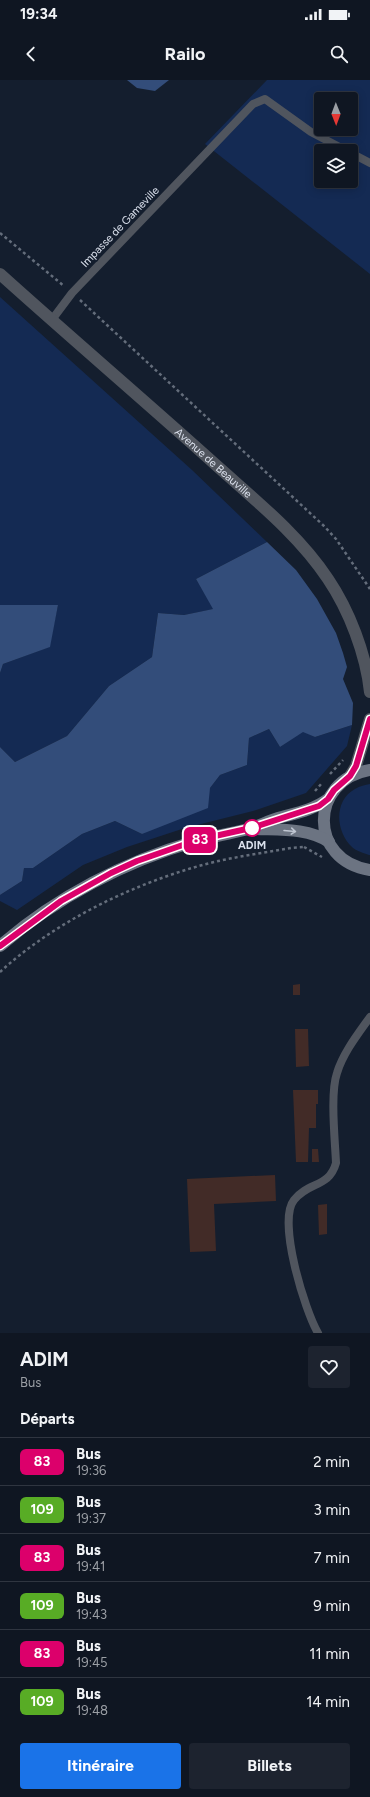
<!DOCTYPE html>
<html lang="fr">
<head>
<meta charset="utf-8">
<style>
  :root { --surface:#0f1622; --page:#1d232f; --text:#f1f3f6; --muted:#9b9fa5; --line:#2f3540; --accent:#1a73e8 }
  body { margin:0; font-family:Figtree,sans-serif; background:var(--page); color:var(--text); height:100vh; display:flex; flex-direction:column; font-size:15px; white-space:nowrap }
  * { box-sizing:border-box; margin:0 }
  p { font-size:13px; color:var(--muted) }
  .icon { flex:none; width:22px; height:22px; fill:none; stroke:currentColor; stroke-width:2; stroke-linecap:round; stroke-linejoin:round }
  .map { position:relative; height:1253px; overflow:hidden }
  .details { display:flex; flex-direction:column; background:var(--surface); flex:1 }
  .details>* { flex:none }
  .badge { padding:0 8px; border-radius:6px; font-size:14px; line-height:26px }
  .needle { width:26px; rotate:179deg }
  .tools { position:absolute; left:314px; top:12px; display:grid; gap:8px }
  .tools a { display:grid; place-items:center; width:44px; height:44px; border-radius:4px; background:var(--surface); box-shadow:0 2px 10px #0003,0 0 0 1px var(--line); font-size:20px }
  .map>.badge { position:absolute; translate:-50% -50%; box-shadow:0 0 0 2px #fff }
  h2 { padding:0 20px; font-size:15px; line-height:36px }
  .round { display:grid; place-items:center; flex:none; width:42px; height:42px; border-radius:4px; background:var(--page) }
  .summary { display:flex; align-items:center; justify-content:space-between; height:68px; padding:0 20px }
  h1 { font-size:19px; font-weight:700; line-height:30px }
  .action { display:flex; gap:8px; margin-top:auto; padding:8px 20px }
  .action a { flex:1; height:46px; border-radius:4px; background:var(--accent); color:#fff; font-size:16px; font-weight:700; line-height:46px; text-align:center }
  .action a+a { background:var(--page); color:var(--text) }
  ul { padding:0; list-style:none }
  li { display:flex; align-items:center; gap:12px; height:48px; padding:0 20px; border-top:1px solid var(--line) }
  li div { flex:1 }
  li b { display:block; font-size:15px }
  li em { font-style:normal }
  li .badge { min-width:44px; font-weight:700; text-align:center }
  .status { display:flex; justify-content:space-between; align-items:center; height:28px; padding:0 20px; background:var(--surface); direction:ltr }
  .status svg { height:11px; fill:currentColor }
  header { display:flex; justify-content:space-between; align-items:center; height:52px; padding:0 20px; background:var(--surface); font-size:18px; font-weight:700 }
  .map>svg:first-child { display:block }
</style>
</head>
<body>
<div class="status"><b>19:34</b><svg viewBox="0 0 49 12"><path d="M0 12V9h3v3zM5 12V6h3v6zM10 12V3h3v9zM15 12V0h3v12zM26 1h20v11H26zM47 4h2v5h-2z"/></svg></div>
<header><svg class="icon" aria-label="back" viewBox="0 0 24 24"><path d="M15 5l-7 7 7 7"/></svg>Railo<svg class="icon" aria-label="search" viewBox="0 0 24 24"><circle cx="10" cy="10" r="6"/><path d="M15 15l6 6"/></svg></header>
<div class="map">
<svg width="370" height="1253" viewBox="0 0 370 1253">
  <rect width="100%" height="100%" fill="#141e2e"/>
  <!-- green -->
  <g fill="#142a53" fill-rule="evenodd">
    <path d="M267,0h103v194l-165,-130zM321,19h30v30h-30zM321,71h30v30h-30z"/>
    <polygon points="0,217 192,390 267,462 196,499 214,529 184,535 158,533 152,577 109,606 67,656 15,682 0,667 0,593 3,584 49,567 58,525 0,525"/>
    <polygon points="352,645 347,666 306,713 253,731 185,748 127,767 83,785 17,830 0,821 0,815 22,801 24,787 33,788 82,754 115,741 142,754 210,708 220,695 247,685 249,658 269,649 280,667 303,651 315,657"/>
    <path d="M370,704v71h-1c-5,-2 -13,-4 -17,-8 -16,-15 -19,-46 3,-58 5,-3 10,-4 15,-5z"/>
  </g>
  <!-- forest -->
  <g fill="#334d7a">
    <polygon points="127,0 169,0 155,11 137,8"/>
    <polygon points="267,462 296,490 317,519 336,553 343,573 347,587 343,599 353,623 352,645 315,657 303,652 280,667 269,649 249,658 247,685 220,695 210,708 208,728 142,754 115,741 82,754 33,788 24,788 22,801 0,815 0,667 15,682 67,656 109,606 152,577 158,533 184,535 213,529 196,499"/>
    <polygon points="0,525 58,525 50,567 3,584 0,593"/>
  </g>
  <!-- building -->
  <g fill="#422b27">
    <polygon points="300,904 300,915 293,915 293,905"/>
    <polygon points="295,949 308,949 309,986 296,987"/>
    <polygon points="293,1010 318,1010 318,1024 316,1024 316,1048 309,1048 308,1082 296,1082"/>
    <polygon points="312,1069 318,1069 319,1082 312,1082"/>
    <polygon points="275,1095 276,1121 214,1124 216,1171 190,1172 187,1099"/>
    <polygon points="327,1124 327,1154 319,1155 318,1125"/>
  </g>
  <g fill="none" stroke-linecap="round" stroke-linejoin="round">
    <!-- path -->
    <g stroke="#646d7b" stroke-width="2.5" stroke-dasharray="3 3" stroke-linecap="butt">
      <polyline points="0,153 64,206"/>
      <polyline points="80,220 324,446 336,459 370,509"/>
      <polyline points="330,694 343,680"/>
      <polyline points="315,711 322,703"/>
      <polyline points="304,767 322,777"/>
      <path d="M0,892c52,-48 125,-84 192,-104 32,-10 66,-14 99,-20l13,-1"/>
    </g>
    <!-- lane -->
    <g stroke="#50555e" stroke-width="8">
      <polyline points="351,73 370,83"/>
      <polyline points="51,241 72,213 253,24 265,19 311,52 347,71"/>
      <path d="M318,1253c-13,-22 -41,-112 -24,-133 15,-19 35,-12 42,-37 -1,-23 -6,-70 1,-90 6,-20 21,-39 33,-56"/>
    </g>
    <!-- street -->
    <g stroke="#50555e" stroke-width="12">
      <path id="s1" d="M0,194c71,64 145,127 216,191 39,35 83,70 112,114 21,31 38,75 42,113"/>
      <polyline points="350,696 356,686 370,639"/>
    </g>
    <!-- secondary -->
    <g stroke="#6c7482" stroke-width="12">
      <path d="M370,690c-61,10 -62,91 0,100"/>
      <path d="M256,749c24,1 52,-1 73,13"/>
      <path d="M0,866c56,-49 126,-85 196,-105 18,-5 36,-8 53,-12 10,-3 19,-8 29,-11 18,-5 35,-8 50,-19"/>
    </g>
  </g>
  <!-- one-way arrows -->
  <defs><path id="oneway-shaft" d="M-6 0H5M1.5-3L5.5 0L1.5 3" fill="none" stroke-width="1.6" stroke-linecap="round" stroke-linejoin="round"/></defs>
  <use stroke="#bfc6d2" href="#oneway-shaft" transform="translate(290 751) rotate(5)"/>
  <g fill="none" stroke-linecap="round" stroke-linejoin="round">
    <!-- line casing -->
    <g stroke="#fff" stroke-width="9">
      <polyline id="line" points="0,866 61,821 111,793 137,781 197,760 251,748 319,726 328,719 334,710 350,696 356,686 370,639"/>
    </g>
    <!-- line -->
    <use href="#line" stroke="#dc006b" stroke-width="6"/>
  </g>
  <!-- markers -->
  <circle fill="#fff" stroke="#dc006b" stroke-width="2" cx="252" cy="748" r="8"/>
  <g text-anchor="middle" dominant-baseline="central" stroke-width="3.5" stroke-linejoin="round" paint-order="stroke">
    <!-- street labels -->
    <g font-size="11" fill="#dbe1ed" stroke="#141e2e">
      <text transform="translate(120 147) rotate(-46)">Impasse de Gameville</text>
      <text stroke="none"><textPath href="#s1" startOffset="285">Avenue de Beauville</textPath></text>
    </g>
    <!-- stop labels -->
    <g font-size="11" font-weight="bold" fill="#dbe1ed" stroke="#141e2e">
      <text x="252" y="765">ADIM</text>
    </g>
  </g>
</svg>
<div class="tools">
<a><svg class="needle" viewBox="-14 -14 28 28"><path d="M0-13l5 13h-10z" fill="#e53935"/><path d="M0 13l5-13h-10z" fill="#9b9fa5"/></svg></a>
<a><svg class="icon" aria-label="layers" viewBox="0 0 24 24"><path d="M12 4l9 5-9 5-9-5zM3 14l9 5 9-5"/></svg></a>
</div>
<b class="badge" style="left:200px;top:760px;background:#dc006b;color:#fff">83</b>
</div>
<section class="details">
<div class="summary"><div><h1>ADIM</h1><p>Bus</p></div><a class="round"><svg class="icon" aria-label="heart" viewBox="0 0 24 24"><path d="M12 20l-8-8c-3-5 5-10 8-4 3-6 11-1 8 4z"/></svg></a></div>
<h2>Départs</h2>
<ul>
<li><span class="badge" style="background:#dc006b;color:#fff">83</span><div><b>Bus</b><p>19:36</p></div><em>2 min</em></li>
<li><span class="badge" style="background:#58ac25;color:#fff">109</span><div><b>Bus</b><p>19:37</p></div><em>3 min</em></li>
<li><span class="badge" style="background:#dc006b;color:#fff">83</span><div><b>Bus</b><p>19:41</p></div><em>7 min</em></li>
<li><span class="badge" style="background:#58ac25;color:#fff">109</span><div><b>Bus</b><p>19:43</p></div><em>9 min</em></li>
<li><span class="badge" style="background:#dc006b;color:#fff">83</span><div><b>Bus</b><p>19:45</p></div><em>11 min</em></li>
<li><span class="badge" style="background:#58ac25;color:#fff">109</span><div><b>Bus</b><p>19:48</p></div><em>14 min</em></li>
</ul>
<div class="action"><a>Itinéraire</a><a>Billets</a></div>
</section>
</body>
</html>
